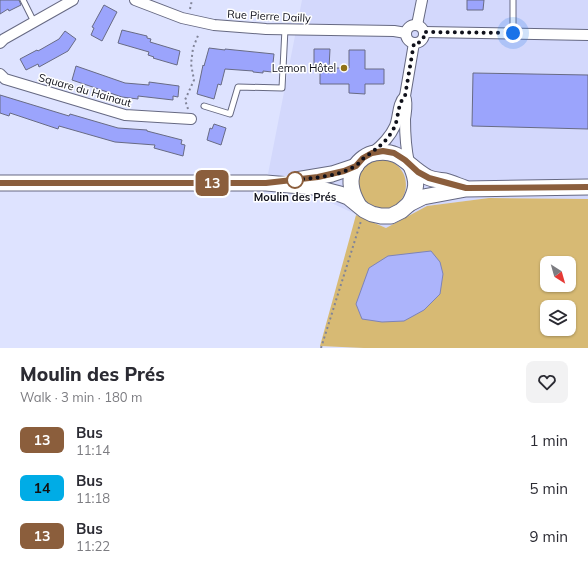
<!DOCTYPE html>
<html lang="en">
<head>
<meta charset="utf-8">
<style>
  :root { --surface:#fff; --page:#f2f2f3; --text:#2b2b33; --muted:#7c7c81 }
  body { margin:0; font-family:Mulish,sans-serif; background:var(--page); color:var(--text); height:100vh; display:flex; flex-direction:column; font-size:15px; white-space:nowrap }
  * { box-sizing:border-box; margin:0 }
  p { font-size:13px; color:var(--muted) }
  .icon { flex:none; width:22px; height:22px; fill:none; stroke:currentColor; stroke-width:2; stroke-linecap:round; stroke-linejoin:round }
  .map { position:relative; height:348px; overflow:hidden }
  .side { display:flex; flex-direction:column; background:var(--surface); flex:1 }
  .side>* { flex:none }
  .badge { padding:0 8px; border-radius:6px; font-size:14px; line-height:26px }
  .needle { width:26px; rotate:143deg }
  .tools { position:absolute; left:540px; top:256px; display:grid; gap:8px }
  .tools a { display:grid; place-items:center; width:36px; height:36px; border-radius:8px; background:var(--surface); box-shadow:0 1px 3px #0004; font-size:20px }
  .you { position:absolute; width:20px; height:20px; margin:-10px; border:3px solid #fff; border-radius:50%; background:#1a73e8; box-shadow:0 0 0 6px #1a73e833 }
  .map>.badge { position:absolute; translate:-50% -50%; box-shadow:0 0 0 2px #fff }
  .round { display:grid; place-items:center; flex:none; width:42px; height:42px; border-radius:8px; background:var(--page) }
  .headline { display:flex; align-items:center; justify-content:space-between; height:68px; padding:0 20px }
  h1 { font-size:19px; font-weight:800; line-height:30px }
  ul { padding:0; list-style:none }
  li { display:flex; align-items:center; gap:12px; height:48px; padding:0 20px }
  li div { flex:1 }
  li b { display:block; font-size:15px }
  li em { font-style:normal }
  li .badge { min-width:44px; font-weight:700; text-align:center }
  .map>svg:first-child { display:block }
</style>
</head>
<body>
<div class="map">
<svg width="588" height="348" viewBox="0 0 588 348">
  <rect width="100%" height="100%" fill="#dee3ff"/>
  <!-- built -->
  <polygon fill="#d3d8fc" points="302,0 588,0 588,199 489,198 427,206 386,228 268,174"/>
  <!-- green -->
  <g fill="#d7ba74" fill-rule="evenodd">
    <path d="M376,159c40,-2 39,53 3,50 -3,0 -7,0 -9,-1 -4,-3 -8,-8 -12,-11v-24l11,-11z"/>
    <path d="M489,198l99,1v149h-224l-44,-2 36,-131 30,13 41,-22zM547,263h22v22h-22zM547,307h22v22h-22z"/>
  </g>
  <!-- water -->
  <polygon fill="#acb4fb" stroke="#7d83b8" points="431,251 440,262 443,274 440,294 424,310 404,321 382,322 362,319 356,304 369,268 388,256"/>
  <!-- building -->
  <g fill="#9ba4fc" stroke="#686b84">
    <polygon points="0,0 19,0 21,5 9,11 8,9 0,14"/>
    <polygon points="467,0 484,0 483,10 467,10"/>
    <polygon points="104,5 117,12 102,41 91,35 94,28 92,27"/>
    <polygon points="122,30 147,36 147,38 151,39 150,42 180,51 177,65 153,58 154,57 148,55 149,52 118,43"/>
    <polygon points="65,31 76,39 68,51 39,67 38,64 26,70 20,59 37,50 38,51 59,39"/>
    <polygon points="209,48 225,50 225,49 274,54 272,72 263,71 263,73 253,72 253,71 225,69 221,85 218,84 214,99 197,94 203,65 204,66"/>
    <polygon points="314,49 330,49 329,68 349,68 349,50 365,50 365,69 384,69 384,84 365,84 365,94 349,93 349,84 320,84 320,68 314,68"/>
    <polygon points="76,66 125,83 149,85 149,82 179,86 178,97 173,96 173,100 138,96 138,99 122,97 72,80"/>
    <polygon points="473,73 588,75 588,129 472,126"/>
    <polygon points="0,95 69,116 70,114 118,128 147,130 147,131 182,140 181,144 185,145 183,156 154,148 155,145 115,142 59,126 58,129 10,113 9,116 0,113"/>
    <polygon points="214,124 226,128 221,145 207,140 210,128 212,129"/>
  </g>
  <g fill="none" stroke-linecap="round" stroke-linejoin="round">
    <!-- lane casing -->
    <g stroke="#666982" stroke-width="7">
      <g id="lane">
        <polyline points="23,0 34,22"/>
        <polyline points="513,0 513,33"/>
        <polyline points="204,106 230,114 238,87 282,88 285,29"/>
      </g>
    </g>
    <!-- street casing -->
    <g stroke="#666982" stroke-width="12">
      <g id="street">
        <polyline points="135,0 182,18 214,25 266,29 394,31 406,33"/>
        <circle cx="415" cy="34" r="9"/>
        <polyline points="417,25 422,0"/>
        <polyline points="424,32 588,35"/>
        <polyline points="0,43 4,39 73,0"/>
        <polyline points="0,74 5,79 125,115 191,119"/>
        <path d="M372,153c9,-7 18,-16 23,-27 4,-10 2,-22 10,-30"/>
        <path d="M409,163c-3,-14 -4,-29 -4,-44 1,-8 3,-16 0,-23l9,-53"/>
      </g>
    </g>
    <!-- secondary casing -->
    <g stroke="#666982" stroke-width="17">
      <g id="secondary">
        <polyline points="296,180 332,174 356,166"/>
        <polyline points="0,183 266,183 313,187 340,194 348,197 364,210 372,214 381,216 391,216 401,211 409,204 423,197 466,189 588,187"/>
        <path d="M358,204c-7,-12 -10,-25 -3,-37 4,-7 12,-13 20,-14 25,-5 32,13 52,24 6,3 12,3 18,4 7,2 14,5 20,7"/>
        <path d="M409,204c8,-15 9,-22 2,-38"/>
      </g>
    </g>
    <!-- path -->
    <g stroke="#818498" stroke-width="2" stroke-dasharray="2 3" stroke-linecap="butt">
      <polyline points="190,9 192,0"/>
      <polyline points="188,109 185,100 194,80 191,64 193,48 199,33"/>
      <polyline points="321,348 361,221"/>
    </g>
    <!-- lane -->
    <use href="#lane" stroke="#fff" stroke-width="5"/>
    <!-- street -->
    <use href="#street" stroke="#fff" stroke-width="10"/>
    <!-- secondary -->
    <use href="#secondary" stroke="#fff" stroke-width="15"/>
  </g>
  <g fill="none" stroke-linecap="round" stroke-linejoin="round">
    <!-- line casing -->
    <g stroke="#fff" stroke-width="9">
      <polyline id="line" points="0,183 266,183 318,177 344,171 356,166 363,158 372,153 383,151 394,153 405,160 418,172 429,178 466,188 588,187"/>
    </g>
    <!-- line -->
    <use href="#line" stroke="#8b5e3c" stroke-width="6"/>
    <!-- walk -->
    <path stroke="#0f101a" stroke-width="4" stroke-dasharray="0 7.2" d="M295,180h-3c19,-2 47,-3 63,-14 4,-2 6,-6 9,-8 12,-9 23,-16 30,-30 5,-10 3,-24 11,-32l9,-53c7,1 11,-5 10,-11l89,1"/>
  </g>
  <!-- markers -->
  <circle fill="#917218" stroke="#fff" stroke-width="1.5" cx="344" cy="68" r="4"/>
  <circle fill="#fff" stroke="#8b5e3c" stroke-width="2" cx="295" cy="180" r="8"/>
  <g text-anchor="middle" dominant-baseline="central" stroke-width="3" stroke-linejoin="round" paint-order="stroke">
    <!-- street labels -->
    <g font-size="11" fill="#0f101a" stroke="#fff">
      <text transform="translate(269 16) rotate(3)">Rue Pierre Dailly</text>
      <text transform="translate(85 90) rotate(16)">Square du Hainaut</text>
    </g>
    <!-- poi labels -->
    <g font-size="11" fill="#0f101a" stroke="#fff" text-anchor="end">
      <text x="336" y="68">Lemon Hôtel</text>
    </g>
    <!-- stop labels -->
    <g font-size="11" font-weight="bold" fill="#0f101a" stroke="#fff">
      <text x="295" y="197">Moulin des Prés</text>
    </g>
  </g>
</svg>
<div class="tools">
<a><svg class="needle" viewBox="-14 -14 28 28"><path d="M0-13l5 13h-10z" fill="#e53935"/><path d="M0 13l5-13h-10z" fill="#7c7c81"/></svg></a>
<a><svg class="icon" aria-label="layers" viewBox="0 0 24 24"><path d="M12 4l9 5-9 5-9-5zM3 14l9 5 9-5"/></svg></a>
</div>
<div class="you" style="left:513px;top:33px"></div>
<b class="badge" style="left:212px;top:183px;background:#8b5e3c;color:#fff">13</b>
</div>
<section class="side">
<div class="headline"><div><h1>Moulin des Prés</h1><p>Walk · 3 min · 180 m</p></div><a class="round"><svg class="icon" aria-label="heart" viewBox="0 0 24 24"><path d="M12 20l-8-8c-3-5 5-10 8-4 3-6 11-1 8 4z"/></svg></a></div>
<ul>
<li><span class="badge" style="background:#8b5e3c;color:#fff">13</span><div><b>Bus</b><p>11:14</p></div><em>1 min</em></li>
<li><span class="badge" style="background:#00ace6;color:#111">14</span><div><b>Bus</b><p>11:18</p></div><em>5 min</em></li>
<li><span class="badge" style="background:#8b5e3c;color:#fff">13</span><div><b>Bus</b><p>11:22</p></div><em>9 min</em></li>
</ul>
</section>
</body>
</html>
